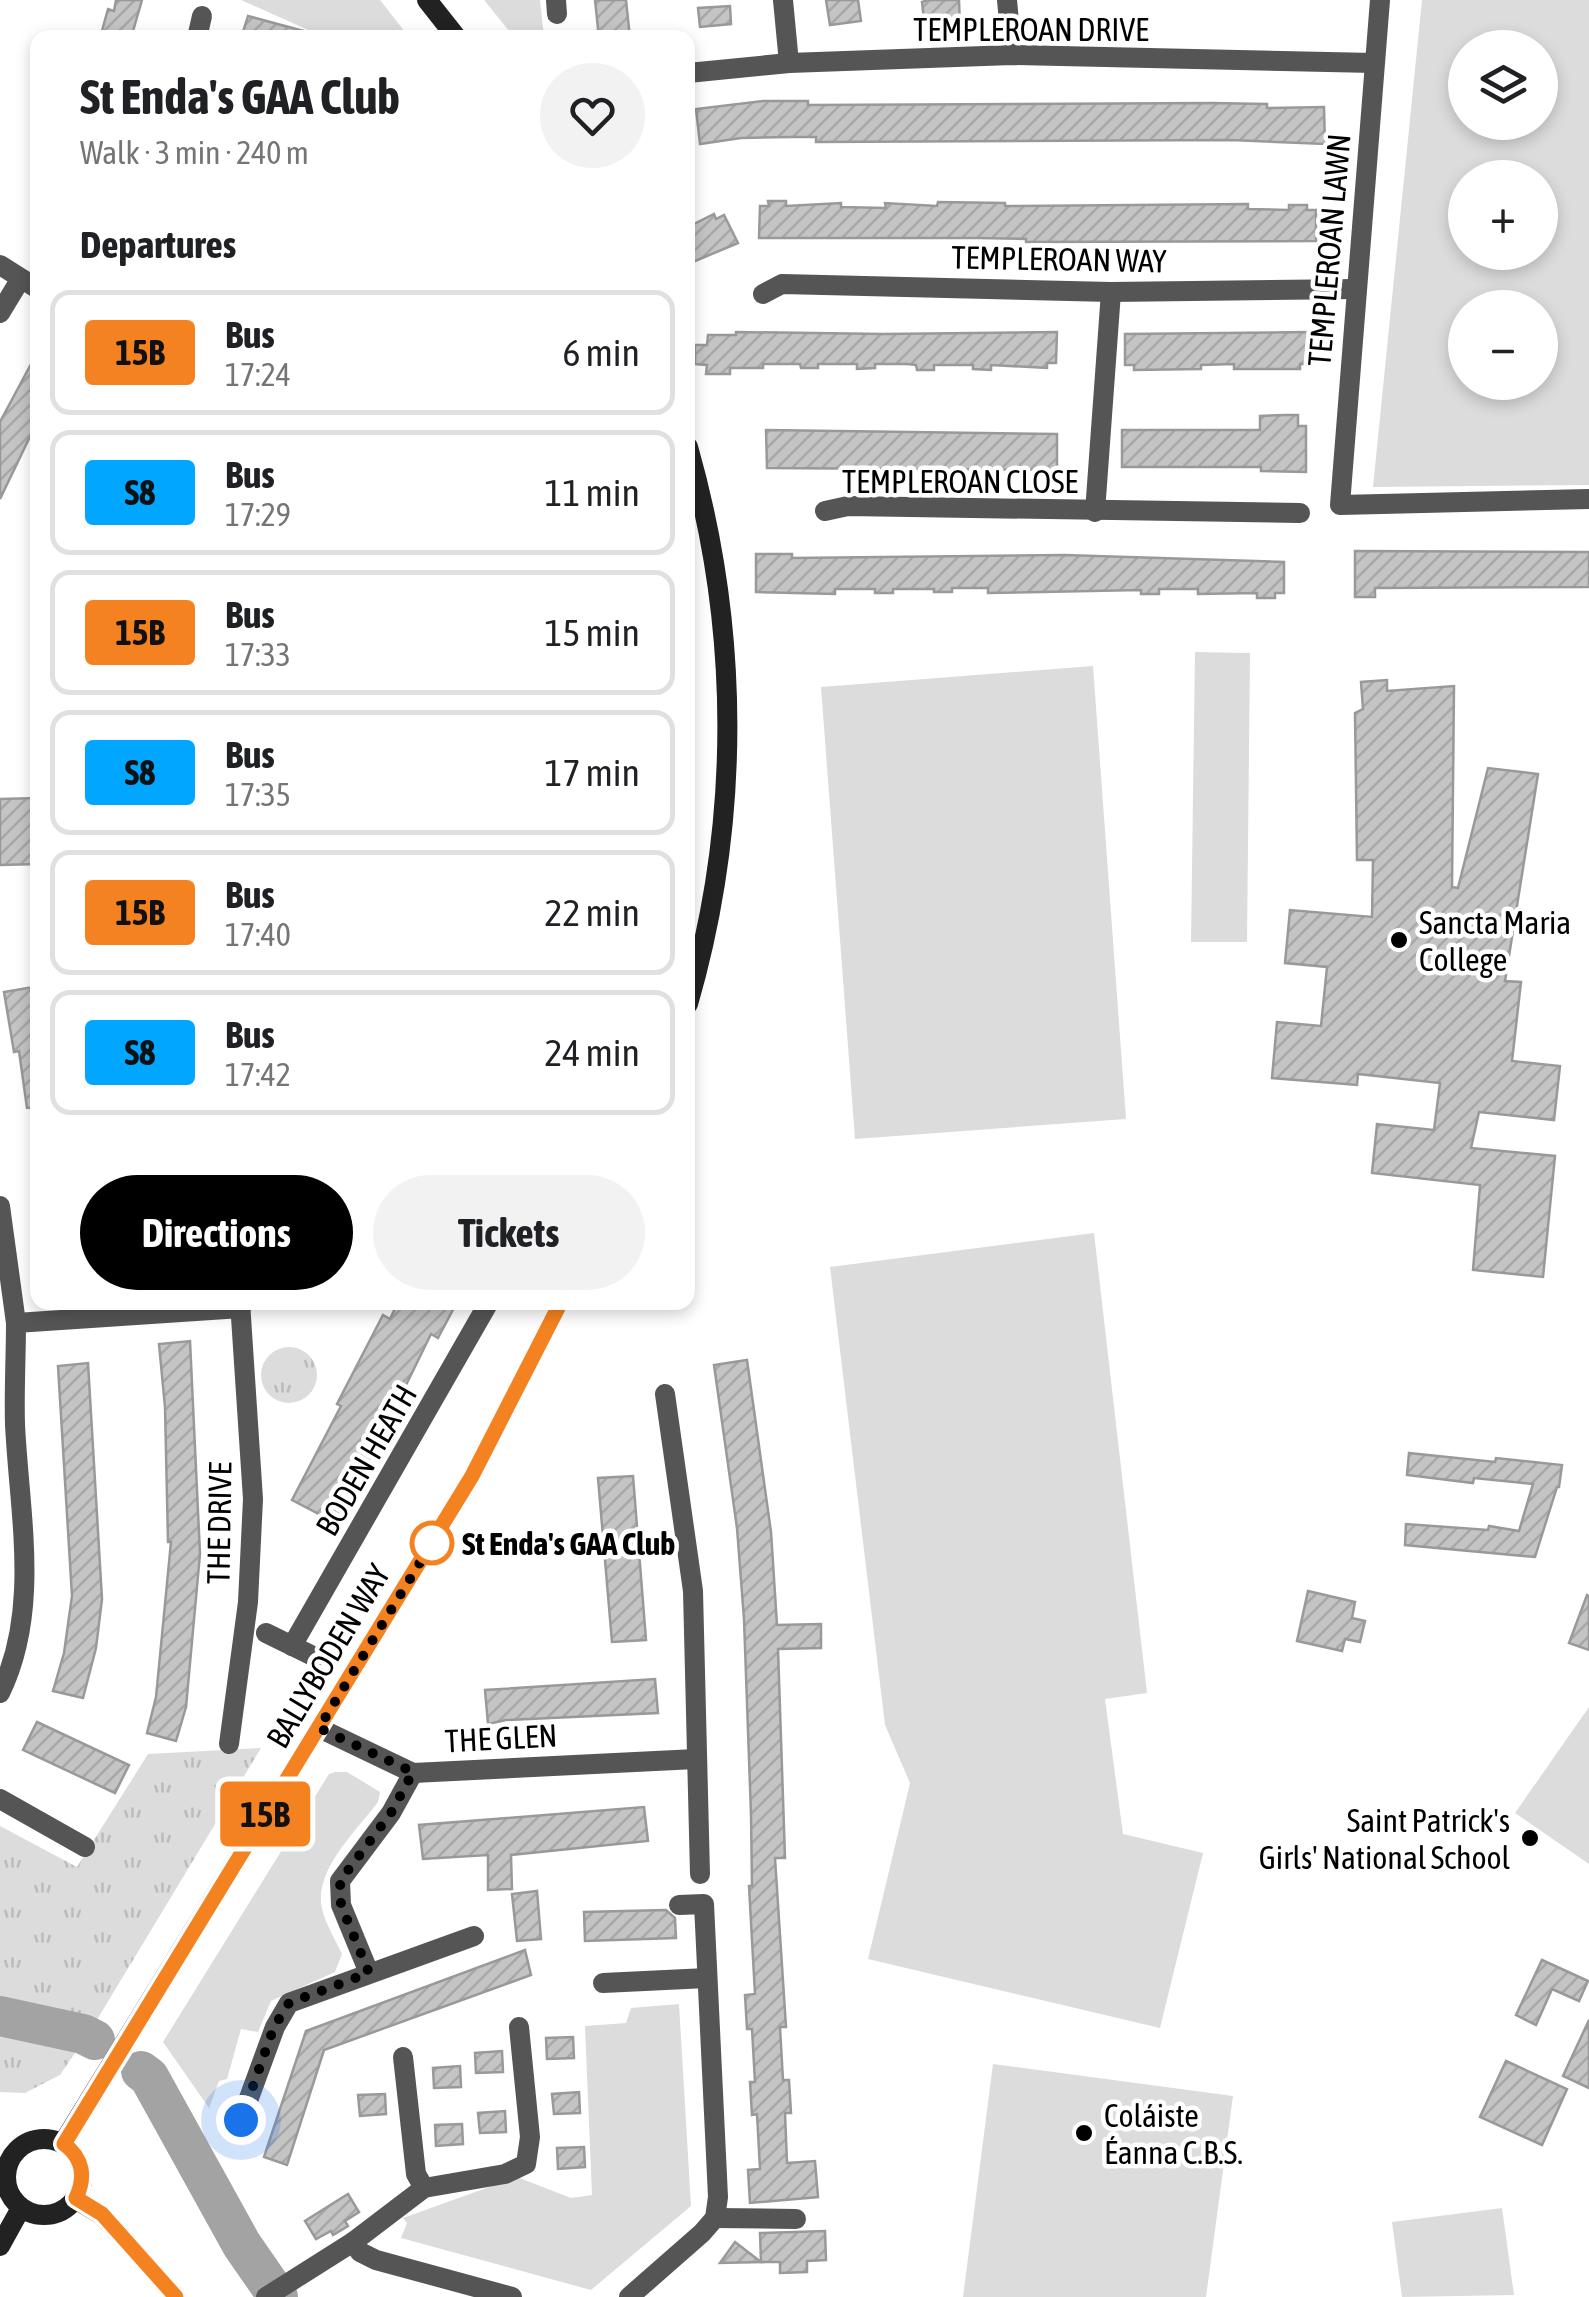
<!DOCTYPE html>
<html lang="en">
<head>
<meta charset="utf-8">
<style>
  :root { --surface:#fff; --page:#f2f2f2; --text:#202124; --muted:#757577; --line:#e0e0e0; --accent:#000 }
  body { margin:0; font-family:"Asap Condensed",sans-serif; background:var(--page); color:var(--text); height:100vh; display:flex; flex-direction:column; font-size:38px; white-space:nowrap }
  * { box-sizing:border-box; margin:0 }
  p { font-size:32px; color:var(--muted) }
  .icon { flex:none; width:55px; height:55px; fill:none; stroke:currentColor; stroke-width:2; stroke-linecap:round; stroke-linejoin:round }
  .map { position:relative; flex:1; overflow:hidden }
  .panel { position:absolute; left:30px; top:30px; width:665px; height:1280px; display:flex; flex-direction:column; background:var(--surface); border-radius:20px; box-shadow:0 5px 15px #0003 }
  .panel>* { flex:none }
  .badge { padding:0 20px; border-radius:8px; font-size:35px; line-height:65px }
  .buttons { position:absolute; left:1448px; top:30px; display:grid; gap:20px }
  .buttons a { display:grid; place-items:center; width:110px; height:110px; border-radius:50%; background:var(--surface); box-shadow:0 5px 15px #0003; font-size:50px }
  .you { position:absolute; width:50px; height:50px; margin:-25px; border:8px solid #fff; border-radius:50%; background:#1a73e8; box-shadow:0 0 0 15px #1a73e833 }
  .map>.badge { position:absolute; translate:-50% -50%; box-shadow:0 0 0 5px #fff }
  h2 { padding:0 50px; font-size:38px; line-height:90px }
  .round { display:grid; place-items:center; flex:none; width:105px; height:105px; border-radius:52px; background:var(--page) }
  .summary { display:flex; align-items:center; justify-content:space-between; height:170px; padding:0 50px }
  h1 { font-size:48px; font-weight:700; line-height:75px }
  .action { display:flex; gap:20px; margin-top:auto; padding:20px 50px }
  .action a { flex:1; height:115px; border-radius:60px; background:var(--accent); color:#fff; font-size:40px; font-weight:700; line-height:115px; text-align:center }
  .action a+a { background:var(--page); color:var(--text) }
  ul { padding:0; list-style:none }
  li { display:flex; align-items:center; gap:30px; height:125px; margin:0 20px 15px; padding:0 30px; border:5px solid var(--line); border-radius:20px }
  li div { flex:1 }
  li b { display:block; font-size:38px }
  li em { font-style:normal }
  li .badge { min-width:110px; font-weight:700; text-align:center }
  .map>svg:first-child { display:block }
</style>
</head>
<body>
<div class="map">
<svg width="1589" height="2297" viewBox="0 0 1589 2297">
  <defs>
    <pattern id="park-tufts" width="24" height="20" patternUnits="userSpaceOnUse" patternTransform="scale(2.5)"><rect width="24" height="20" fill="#dcdcdc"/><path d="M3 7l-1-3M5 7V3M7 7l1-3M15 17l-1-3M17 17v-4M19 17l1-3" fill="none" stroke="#bbb"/></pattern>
    <pattern id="building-hatch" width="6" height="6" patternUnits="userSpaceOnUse" patternTransform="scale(2.5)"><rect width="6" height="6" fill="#c4c4c4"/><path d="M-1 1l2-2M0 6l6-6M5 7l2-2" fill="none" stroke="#a7a7a7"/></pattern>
  </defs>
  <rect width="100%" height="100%" fill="#fff"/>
  <!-- green -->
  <g fill="#dcdcdc" fill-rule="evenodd">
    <polygon points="241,0 380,0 409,37 324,37"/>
    <polygon points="484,0 540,0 544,37 514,37"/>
    <path d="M1422,0h167v485l-216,2zM1465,48h75v74h-75zM1465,178h75v74h-75zM1465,308h75v74h-75z"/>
    <polygon points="1195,652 1250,653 1247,942 1191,942"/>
    <polygon points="1093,666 1126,1119 855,1139 821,687"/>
    <polygon points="1094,1233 1147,1693 1105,1699 1123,1834 1203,1853 1160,2028 868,1959 910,1783 885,1725 830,1267"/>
    <polygon points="1589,1707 1589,1864 1515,1813"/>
    <path d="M335,1772h12l33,20 -2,10c-21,28 -60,64 -57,101 2,17 14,36 21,51l-7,18 -64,29 -13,31 -17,-3 -14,50 -8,2 -10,27 -46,-66 166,-268z"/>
    <polygon points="679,2004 691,2206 591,2290 401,2238 407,2223 403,2218 517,2177 571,2198 592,2195 585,2026 626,2023 631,2008"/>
    <polygon points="993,2064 1233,2096 1206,2297 963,2297"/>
    <polygon points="1502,2208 1514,2295 1402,2297 1392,2222"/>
  </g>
  <!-- park -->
  <g fill="url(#park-tufts)">
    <circle cx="289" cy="1375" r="28"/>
    <polygon points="261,1748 92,2028 60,2075 25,2093 0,2092 0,1826 77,1867 148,1754"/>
  </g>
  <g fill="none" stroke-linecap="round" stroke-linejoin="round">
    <!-- river -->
    <g stroke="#a3a3a3" stroke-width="40">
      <polyline points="0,2016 83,2034 95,2040"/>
      <polyline points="141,2071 149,2077 242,2245 278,2297"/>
    </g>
  </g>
  <!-- building -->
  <g fill="url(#building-hatch)" stroke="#999" stroke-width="2.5">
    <polygon points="116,0 142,0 131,38 100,38 108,9 114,11"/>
    <polygon points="595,0 626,0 630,38 599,38"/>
    <polygon points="826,0 858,0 861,21 830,25"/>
    <polygon points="927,0 959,0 960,27 929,29 928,19 924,20 922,2"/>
    <polygon points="730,6 731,24 700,27 698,8"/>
    <polygon points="248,16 307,32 306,38 242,35"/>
    <polygon points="763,101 808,101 808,105 1212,103 1267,104 1267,108 1324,107 1325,144 1231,140 816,142 816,137 792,137 741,138 700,144 696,109"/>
    <polygon points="768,201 786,201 786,206 841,203 841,207 886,208 885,203 937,206 938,202 1005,203 1005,206 1248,204 1248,209 1289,210 1289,205 1307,205 1307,210 1316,210 1316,241 1026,242 1026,239 978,238 759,238 760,206 769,206"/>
    <polygon points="714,214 716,219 724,215 738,243 688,264 688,227"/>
    <polygon points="736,332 884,334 1057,332 1056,363 1047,363 1047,368 991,365 991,370 973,369 973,365 934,365 934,370 917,370 916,365 907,364 875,364 875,368 857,369 857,364 818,364 818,368 801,368 800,364 763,364 763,368 730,368 730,374 706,374 707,365 695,364 695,345 707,345 708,335 736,335"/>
    <polygon points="1309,332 1309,364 1300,364 1300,369 1234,369 1234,364 1201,365 1201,369 1134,370 1134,365 1125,365 1125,334"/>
    <polygon points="38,351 38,420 0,499 0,422"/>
    <polygon points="1285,415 1298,415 1298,426 1306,426 1306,472 1261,471 1261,467 1122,467 1122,430 1260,430 1260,416"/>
    <polygon points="766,430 1057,434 1057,470 767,468"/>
    <polygon points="1355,551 1589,552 1589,587 1375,588 1375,597 1355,597"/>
    <polygon points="756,554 792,554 792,558 1064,555 1284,562 1284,593 1275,593 1275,598 1257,598 1257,593 1198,594 1198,589 1159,589 1159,594 1141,594 1141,590 988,593 988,588 952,588 952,592 934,592 934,589 893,589 893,593 875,593 875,589 835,589 835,594 756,592"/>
    <polygon points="1387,680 1387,691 1454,686 1452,887 1458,888 1488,768 1538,774 1505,981 1521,982 1512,1061 1560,1066 1554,1120 1479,1112 1471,1148 1555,1156 1543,1277 1473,1270 1480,1185 1372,1173 1377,1124 1434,1130 1440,1083 1358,1074 1357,1085 1272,1078 1277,1022 1321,1026 1327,967 1285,963 1290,910 1372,917 1373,860 1357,860 1355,713 1363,709 1361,682"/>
    <polygon points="38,798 38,864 0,865 0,799"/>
    <polygon points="34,987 38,1010 38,1107 27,1108 19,1051 14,1052 4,992"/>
    <polygon points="398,1302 457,1302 438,1338 431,1334 338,1524 292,1500 341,1406 337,1404 383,1315 390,1319"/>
    <polygon points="190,1341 200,1554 186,1707 176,1741 147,1733 156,1697 171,1542 168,1542 165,1407 159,1344"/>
    <polygon points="747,1360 771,1532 777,1625 821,1624 821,1648 778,1649 785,1858 775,1858 786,2027 780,2027 783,2080 789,2080 791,2113 785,2113 787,2163 815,2161 818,2197 750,2203 748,2170 760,2169 757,2114 752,2115 750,2082 755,2082 752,2029 747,2029 745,1995 755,1994 749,1886 752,1886 751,1814 744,1619 737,1528 714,1365"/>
    <polygon points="88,1363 102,1599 96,1648 83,1698 53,1691 64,1653 72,1596 58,1366"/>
    <polygon points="1409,1453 1495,1462 1496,1458 1562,1465 1559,1487 1557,1487 1535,1557 1405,1545 1406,1524 1488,1530 1489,1526 1519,1531 1533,1484 1474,1478 1473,1483 1407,1475"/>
    <polygon points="633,1476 646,1640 612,1642 598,1478"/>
    <polygon points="1308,1591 1355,1602 1352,1618 1365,1621 1360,1642 1345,1639 1342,1651 1297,1641"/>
    <polygon points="1587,1595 1589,1596 1589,1650 1569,1643"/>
    <polygon points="655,1679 658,1713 506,1720 488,1724 485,1690"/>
    <polygon points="37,1722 129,1765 115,1793 23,1750"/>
    <polygon points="644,1807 648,1841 511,1855 512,1889 488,1890 488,1855 423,1859 419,1825"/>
    <polygon points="537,1891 541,1939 517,1941 512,1894"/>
    <polygon points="666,1910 675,1918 676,1938 585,1941 584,1912"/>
    <polygon points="525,1950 531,1975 324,2050 287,2165 264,2157 306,2031"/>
    <polygon points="1542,1960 1588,1981 1579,2001 1552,1989 1536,2025 1516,2015"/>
    <polygon points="1589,2020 1589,2088 1563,2076"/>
    <polygon points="573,2037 574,2058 547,2059 546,2038"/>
    <polygon points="502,2051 503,2072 476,2073 475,2053"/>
    <polygon points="1506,2061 1567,2089 1542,2145 1480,2117"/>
    <polygon points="460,2066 461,2087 434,2088 433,2068"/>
    <polygon points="579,2092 580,2113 554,2114 552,2094"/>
    <polygon points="385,2094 386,2114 360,2116 358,2095"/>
    <polygon points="505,2111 506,2132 480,2133 478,2113"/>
    <polygon points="462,2124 463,2144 436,2146 435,2125"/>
    <polygon points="584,2147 585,2167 558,2169 557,2148"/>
    <polygon points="348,2194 359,2212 345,2221 348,2226 333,2235 331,2231 316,2239 305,2221"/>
    <polygon points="825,2231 826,2260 807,2261 807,2272 780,2273 780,2262 761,2262 760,2233"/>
    <polygon points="735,2242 761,2262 720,2263"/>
  </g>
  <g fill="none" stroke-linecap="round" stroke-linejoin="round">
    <!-- street -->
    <g stroke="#555" stroke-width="20">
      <polyline points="556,0 557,14"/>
      <polyline points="783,0 789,63"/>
      <polyline points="1007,0 1012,55"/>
      <polyline points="1380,0 1340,505 1589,499"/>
      <polyline points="197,38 202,16"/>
      <polyline points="688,73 789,63 1012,55 1374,63"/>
      <polyline points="0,265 38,289"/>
      <polyline points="763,294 782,284 1111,292 1356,289"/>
      <polyline points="0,313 20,280"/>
      <polyline points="825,511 848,506 1300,513"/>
      <polyline points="1095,512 1111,292"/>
      <polyline points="0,1206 16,1323"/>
      <polyline points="665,1394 693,1591 700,1874"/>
      <polyline points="266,1633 315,1657"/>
      <polyline points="292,1646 489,1302"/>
      <path d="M0,1693c41,-83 19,-181 15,-269 -1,-34 1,-68 1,-101l225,-15"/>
      <polyline points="319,1728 413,1773 696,1759"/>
      <polyline points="229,1744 248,1602 253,1499 240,1302"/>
      <polyline points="0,1799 85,1847"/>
      <polyline points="369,1973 341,1905 340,1881 391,1813 413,1773"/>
      <polyline points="603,1983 707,1978"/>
      <polyline points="403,2057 416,2174 424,2188"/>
      <polyline points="241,2120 275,2027 289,2003 474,1936"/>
      <polyline points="715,2218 796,2219"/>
      <polyline points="353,2242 360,2252 376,2260 512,2297"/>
      <polyline points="266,2297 353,2242 424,2188 505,2174 526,2164 530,2137 519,2027"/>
      <polyline points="629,2297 702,2233 715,2218 718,2197 704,1904 679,1905"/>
    </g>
    <!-- secondary -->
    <g stroke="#222" stroke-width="20">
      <polyline points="427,0 457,38"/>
      <path d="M688,447c52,182 53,374 0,557"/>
      <circle cx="44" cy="2177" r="38"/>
      <polyline points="63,2143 472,1477 561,1302"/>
      <polyline points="75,2199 102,2215 176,2297"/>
      <polyline points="0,2246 21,2208"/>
    </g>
  </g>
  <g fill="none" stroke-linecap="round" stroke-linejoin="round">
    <!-- line casing -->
    <g stroke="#fff" stroke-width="22">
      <path id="line" d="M176,2297l-74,-83 -26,-16c10,-21 7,-40 -12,-54l408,-668 89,-174"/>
    </g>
    <!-- line -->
    <use href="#line" stroke="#f58220" stroke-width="15"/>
    <!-- walk -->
    <polyline stroke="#000" stroke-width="10" stroke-dasharray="0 18" points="241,2120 274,2027 289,2003 369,1973 341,1905 340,1881 391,1813 413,1772 319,1728 438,1533 432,1543"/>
  </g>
  <!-- markers -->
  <g fill="#000" stroke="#fff" stroke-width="4">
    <circle cx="1399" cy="940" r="10"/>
    <circle cx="1530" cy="1838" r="10"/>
    <circle cx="1084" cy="2133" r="10"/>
  </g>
  <circle fill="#fff" stroke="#f58220" stroke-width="5" cx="432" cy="1543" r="20"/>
  <g text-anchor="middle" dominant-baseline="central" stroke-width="9" stroke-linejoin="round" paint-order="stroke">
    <!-- street labels -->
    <g font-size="32" fill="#000" stroke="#fff">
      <text x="1031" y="29">TEMPLEROAN DRIVE</text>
      <text transform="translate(1329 250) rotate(-85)">TEMPLEROAN LAWN</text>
      <text transform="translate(1059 259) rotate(1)">TEMPLEROAN WAY</text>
      <text x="960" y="481">TEMPLEROAN CLOSE</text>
      <text transform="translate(366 1460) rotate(-60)">BODEN HEATH</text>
      <text transform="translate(219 1523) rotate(-89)">THE DRIVE</text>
      <text transform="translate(328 1656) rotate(-59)">BALLYBODEN WAY</text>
      <text transform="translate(501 1738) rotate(-3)">THE GLEN</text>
    </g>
    <!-- poi labels -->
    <g font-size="32" fill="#000" stroke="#fff" text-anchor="start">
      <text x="1419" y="922">Sancta Maria<tspan x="1419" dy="37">College</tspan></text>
      <text x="1510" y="1820" text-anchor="end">Saint Patrick's<tspan x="1510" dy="37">Girls' National School</tspan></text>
      <text x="1104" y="2115">Coláiste<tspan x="1104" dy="37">Éanna C.B.S.</tspan></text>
    </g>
    <!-- stop labels -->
    <g font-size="32" font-weight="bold" fill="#000" stroke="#fff" text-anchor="start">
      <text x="462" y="1543">St Enda's GAA Club</text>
    </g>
  </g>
</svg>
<div class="buttons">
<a><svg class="icon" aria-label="layers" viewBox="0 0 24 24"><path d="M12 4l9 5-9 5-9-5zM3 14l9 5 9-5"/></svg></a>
<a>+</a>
<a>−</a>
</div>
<div class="you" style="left:241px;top:2120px"></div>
<b class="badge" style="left:265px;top:1814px;background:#f58220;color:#111">15B</b>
<section class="panel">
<div class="summary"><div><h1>St Enda's GAA Club</h1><p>Walk · 3 min · 240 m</p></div><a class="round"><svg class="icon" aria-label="heart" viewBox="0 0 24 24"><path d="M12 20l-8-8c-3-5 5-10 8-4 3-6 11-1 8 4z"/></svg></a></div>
<h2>Departures</h2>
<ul>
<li><span class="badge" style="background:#f58220;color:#111">15B</span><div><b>Bus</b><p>17:24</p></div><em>6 min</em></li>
<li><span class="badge" style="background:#00a6ff;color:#111">S8</span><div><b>Bus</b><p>17:29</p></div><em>11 min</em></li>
<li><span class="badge" style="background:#f58220;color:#111">15B</span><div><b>Bus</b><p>17:33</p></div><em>15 min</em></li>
<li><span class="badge" style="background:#00a6ff;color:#111">S8</span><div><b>Bus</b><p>17:35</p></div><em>17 min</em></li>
<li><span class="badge" style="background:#f58220;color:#111">15B</span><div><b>Bus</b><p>17:40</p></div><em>22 min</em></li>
<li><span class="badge" style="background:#00a6ff;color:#111">S8</span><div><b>Bus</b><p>17:42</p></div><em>24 min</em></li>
</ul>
<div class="action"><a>Directions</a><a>Tickets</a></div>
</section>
</div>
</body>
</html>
